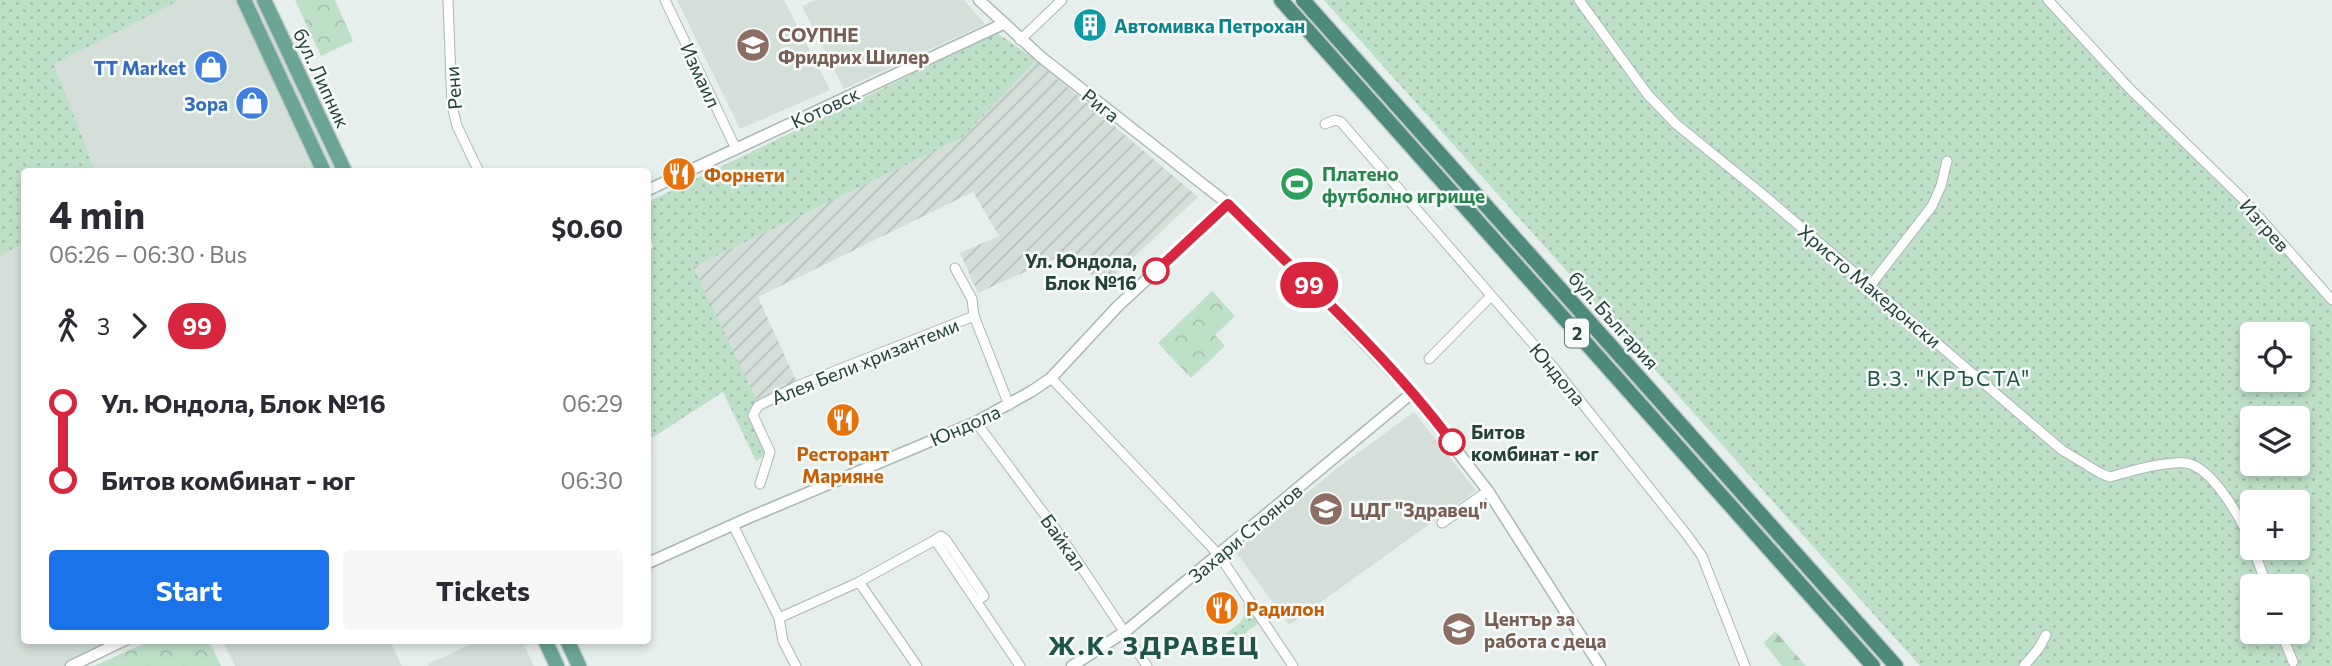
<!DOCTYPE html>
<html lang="en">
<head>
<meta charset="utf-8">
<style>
  :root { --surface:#fff; --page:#f7f7f7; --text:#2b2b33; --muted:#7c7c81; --accent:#1a73e8 }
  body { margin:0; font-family:Commissioner,sans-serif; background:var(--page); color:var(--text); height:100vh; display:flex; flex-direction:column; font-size:26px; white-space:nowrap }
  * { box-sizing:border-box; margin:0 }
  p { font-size:23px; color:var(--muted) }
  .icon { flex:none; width:38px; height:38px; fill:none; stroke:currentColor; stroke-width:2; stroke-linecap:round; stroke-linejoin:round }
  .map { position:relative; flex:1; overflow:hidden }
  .panel { position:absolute; left:21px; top:168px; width:630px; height:476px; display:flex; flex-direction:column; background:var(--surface); border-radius:7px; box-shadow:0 4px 10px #0003 }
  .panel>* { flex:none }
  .badge { padding:0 14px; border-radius:23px; font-size:24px; line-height:46px }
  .fabs { position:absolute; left:2240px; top:322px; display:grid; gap:14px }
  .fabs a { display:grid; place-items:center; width:70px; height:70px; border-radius:7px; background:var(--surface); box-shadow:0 4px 10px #0003; font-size:35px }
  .map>.badge { position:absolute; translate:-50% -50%; box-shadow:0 0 0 4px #fff }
  .legs { display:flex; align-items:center; gap:10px; height:77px; padding:0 28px; font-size:23px }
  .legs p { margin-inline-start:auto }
  .summary { display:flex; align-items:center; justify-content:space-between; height:119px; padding:0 28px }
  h1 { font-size:38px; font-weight:700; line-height:52px }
  .action { display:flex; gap:14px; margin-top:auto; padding:14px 28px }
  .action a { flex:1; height:80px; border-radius:7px; background:var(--accent); color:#fff; font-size:28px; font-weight:700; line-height:80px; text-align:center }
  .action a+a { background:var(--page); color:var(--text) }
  ul { padding:0 28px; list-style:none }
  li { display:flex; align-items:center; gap:24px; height:77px; font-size:26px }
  li i { display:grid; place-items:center; width:10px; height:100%; margin:0 9px; background:currentColor }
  li i::after { content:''; width:18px; height:18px; margin:-9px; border:5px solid; border-radius:50%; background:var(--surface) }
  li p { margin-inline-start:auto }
  li:first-child i { background:linear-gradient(#0000 50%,currentColor 0) }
  li:last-child i { background:linear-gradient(currentColor 50%,#0000 0) }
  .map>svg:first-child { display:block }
</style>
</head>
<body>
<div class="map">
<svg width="2332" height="666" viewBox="0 0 2332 666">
  <defs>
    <pattern id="industrial-furrows" width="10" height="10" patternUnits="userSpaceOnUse" patternTransform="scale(1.75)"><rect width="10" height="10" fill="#d4dfda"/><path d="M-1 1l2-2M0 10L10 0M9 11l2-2" fill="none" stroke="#b6c1bc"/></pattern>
    <pattern id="grass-dots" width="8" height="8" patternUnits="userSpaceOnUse" patternTransform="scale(1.75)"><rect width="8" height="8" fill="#bfe0c8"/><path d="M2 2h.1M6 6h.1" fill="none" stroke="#a4c1ad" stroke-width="1.8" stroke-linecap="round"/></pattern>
    <pattern id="forest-firs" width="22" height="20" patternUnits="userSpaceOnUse" patternTransform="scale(1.75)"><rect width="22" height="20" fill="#bfe0c8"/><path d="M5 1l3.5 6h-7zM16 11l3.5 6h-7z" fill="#a4c1ad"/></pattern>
    <pattern id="park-crowns" width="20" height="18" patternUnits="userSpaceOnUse" patternTransform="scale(1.75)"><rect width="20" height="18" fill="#bfe0c8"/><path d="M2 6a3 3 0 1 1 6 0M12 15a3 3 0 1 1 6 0" fill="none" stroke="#a4c1ad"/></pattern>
  </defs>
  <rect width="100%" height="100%" fill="#e6efeb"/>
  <!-- built -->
  <g fill="#d4dfda">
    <polygon points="0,0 257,0 337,171 24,172 24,640 136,641 82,666 0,666"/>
    <polygon points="677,0 784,0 830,90 740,129"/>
    <polygon points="816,0 964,0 985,24 844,89 802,6"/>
    <polygon points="1414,412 1476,491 1289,625 1236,552 1336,469"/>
    <polygon points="223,641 390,641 402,666 235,666"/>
    <polygon points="522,641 534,666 429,666 428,664 478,641"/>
  </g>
  <!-- industrial -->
  <polygon fill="url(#industrial-furrows)" points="1036,60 1198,197 1103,286 1069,252 978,293 960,253 999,236 973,192 758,297 799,387 759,405 714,317 692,267 962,138"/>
  <!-- grass -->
  <g fill="url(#grass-dots)" fill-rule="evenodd">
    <polygon points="0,0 180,0 54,64 95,171 24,172 23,222 24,242 0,256"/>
    <path d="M1324,0h724l284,298v368h-412zM2252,334h46v46h-46zM2252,418h46v46h-46zM2252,502h46v46h-46zM2252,586h46v46h-46z"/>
    <polygon points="997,33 1036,60 962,138 693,267 759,405 753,416 770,452 756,461 723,392 652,438 648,428 648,251 654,247 648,235 648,202"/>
    <path d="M1249,601l13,20 -28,20 -4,-1 -5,-5c9,-9 25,-15 18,-30z"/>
  </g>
  <!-- forest -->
  <polygon fill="url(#forest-firs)" points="1775,631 1806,666 1782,666 1764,643"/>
  <!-- park -->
  <g fill="url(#park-crowns)">
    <polygon points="295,0 335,0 353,41 321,56"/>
    <polygon points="1212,291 1235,316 1215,335 1225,346 1191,378 1158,343"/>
    <polygon points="150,641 209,641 221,666 94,666"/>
  </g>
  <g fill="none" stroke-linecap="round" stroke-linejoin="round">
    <!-- minor casing -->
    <g stroke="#a8b8b2" stroke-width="11">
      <g id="minor">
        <polyline points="448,0 452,106 457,126 479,172"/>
        <polyline points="665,0 736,149"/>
        <path d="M1579,0l69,95 28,29 85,69 301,257 38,23 10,4c20,-6 55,-16 76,-14 27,4 58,60 66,83"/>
        <polyline points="2048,0 2129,88 2243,199 2332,300"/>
        <polyline points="1020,40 1062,0"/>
        <polyline points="1325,124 1335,120 1341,122 1554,368 1687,535 1702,556 1745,666"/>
        <polyline points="955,268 972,299 974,316 1009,405"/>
        <polyline points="1870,286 1932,206 1941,186 1947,161"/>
        <polyline points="1429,359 1491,296"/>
        <polyline points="1051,378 1219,555 1293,666"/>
        <polyline points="976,422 1062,538 1147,666"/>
        <polyline points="760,484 770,452 753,415 758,406 797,386 974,316"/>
        <polyline points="1442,523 1488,491"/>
        <polyline points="733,525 779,618 783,641 796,666"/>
        <polyline points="935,540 941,536 946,540 984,596 976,601"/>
        <polyline points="2253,548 2267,586"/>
        <polyline points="859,582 935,540 1020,666"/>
        <polyline points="779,618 859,582 917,666"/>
        <polyline points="2281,632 2293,662"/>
        <polyline points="2024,666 2039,648 2046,635"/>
      </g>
    </g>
    <!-- tertiary casing -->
    <g stroke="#a8b8b2" stroke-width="13">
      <g id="tertiary">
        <polyline points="979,0 1041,57 1228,204 1318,294 1412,393 1488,491 1600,666"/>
        <polyline points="648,190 1003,24"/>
        <polyline points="648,563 748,518 976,422 1032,391 1051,378 1118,306 1228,204"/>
        <polyline points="71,666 125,640"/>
        <polyline points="1072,666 1126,631 1412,393"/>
      </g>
    </g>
    <!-- primary casing -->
    <g stroke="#c2cac8" stroke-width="17">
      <g id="primary">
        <polyline points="244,0 324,172"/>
        <polyline points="264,0 345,172"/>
        <polyline points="545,640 557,666"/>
        <polyline points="567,640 579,666"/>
      </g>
    </g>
    <!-- trunk casing -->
    <g stroke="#c2cac8" stroke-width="17">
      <g id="trunk">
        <polyline points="1281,0 1873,666"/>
        <polyline points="1303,0 1896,666"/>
      </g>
    </g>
    <!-- minor -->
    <use href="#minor" stroke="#fff" stroke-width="9"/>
    <!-- tertiary -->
    <use href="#tertiary" stroke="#fff" stroke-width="10"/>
    <!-- primary -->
    <use href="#primary" stroke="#6aa596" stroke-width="14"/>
    <!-- trunk -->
    <use href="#trunk" stroke="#4c8a7c" stroke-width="14"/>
  </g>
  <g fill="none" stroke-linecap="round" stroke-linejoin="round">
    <!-- line-1 casing -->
    <g stroke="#fff" stroke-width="16">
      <path id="line-1" d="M1156,271l72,-67c76,76 160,152 224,238"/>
    </g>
    <!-- line-1 -->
    <use href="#line-1" stroke="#d7263d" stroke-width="10"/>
  </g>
  <!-- icons -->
  <defs>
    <g id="building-disc" transform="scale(1.75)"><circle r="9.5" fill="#0f9aa8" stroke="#f7fbf9"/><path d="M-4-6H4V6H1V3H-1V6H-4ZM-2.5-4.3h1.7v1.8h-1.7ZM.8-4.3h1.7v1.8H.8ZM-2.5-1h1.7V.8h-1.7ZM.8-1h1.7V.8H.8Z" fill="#fff"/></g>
    <g id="school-disc" transform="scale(1.75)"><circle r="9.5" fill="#8d6e63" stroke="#f7fbf9"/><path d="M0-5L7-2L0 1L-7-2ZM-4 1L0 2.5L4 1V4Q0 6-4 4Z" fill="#fff"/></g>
    <g id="shop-disc" transform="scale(1.75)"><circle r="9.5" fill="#3f7fe0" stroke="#f7fbf9"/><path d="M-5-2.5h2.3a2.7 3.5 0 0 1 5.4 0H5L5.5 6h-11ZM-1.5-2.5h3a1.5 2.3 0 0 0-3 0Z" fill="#fff"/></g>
    <g id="restaurant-disc" transform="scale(1.75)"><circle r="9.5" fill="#e8710a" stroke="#f7fbf9"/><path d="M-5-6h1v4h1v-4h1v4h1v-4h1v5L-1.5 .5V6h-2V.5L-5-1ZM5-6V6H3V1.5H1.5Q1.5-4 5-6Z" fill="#fff"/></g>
    <g id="stadium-disc" transform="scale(1.75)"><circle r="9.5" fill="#2e9e5b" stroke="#f7fbf9"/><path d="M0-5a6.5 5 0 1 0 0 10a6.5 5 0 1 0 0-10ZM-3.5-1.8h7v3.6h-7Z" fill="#fff"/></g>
  </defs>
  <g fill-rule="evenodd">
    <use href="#building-disc" x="1090" y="25"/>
    <use href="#school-disc" x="753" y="45"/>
    <use href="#shop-disc" x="211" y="67"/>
    <use href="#shop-disc" x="252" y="103"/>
    <use href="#restaurant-disc" x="679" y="174"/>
    <use href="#stadium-disc" x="1297" y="184"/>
    <use href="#restaurant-disc" x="843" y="420"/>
    <use href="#school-disc" x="1326" y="509"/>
    <use href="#restaurant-disc" x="1222" y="608"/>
    <use href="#school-disc" x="1459" y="629"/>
  </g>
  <!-- markers -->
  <g fill="#fff" stroke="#d7263d" stroke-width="3.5">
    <circle cx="1156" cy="271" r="12"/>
    <circle cx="1452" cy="442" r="12"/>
  </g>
  <g text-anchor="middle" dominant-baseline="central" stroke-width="5" stroke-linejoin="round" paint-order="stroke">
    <!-- shield labels -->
    <rect fill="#f7fbf9" stroke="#637a73" stroke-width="2" x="1565" y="318.5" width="24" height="29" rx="5"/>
    <g font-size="18" font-weight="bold" fill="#24423a">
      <text x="1577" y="333">2</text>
    </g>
    <!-- culture labels -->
    <g font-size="19" font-weight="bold" fill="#0d838f" stroke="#f7fbf9" text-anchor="start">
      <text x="1114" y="25">Автомивка Петрохан</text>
    </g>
    <!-- education labels -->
    <g font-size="19" font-weight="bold" fill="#785e54" stroke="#f7fbf9" text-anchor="start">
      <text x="778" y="34">СОУПНЕ<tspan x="778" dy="22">Фридрих Шилер</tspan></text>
      <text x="1350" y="509">ЦДГ "Здравец"</text>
      <text x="1484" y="618">Център за<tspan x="1484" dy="22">работа с деца</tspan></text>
    </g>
    <!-- shop labels -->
    <g font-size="19" font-weight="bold" fill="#366cbe" stroke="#f7fbf9" text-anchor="end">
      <text x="186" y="67">TT Market</text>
      <text x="228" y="103">Зора</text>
    </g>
    <!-- street labels -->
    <g font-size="19" fill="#24423a" stroke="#f7fbf9">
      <text transform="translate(701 75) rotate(65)">Измаил</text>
      <text transform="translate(322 78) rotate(65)">бул. Липник</text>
      <text transform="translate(453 88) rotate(-95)">Рени</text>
      <text transform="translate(1101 105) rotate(38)">Рига</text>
      <text transform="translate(825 107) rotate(-25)">Котовск</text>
      <text transform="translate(2265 225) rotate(48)">Изгрев</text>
      <text transform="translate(1870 286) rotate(40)">Христо Македонски</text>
      <text transform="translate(1614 320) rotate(48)">бул. България</text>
      <text transform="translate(865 361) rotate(-22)">Алея Бели хризантеми</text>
      <text transform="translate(1558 374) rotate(50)">Юндола</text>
      <text transform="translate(965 425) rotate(-24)">Юндола</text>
      <text transform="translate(1245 533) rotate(-40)">Захари Стоянов</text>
      <text transform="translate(1064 542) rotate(55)">Байкал</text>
    </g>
    <!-- leisure labels -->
    <g font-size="19" font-weight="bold" fill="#27864d" stroke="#f7fbf9" text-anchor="start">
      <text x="1322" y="173">Платено<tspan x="1322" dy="22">футболно игрище</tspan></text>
    </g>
    <!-- food labels -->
    <g font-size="19" font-weight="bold" fill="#c56008" stroke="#f7fbf9" text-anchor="start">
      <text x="704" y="174">Форнети</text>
      <text x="843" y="453" text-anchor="middle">Ресторант<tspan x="843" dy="22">Марияне</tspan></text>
      <text x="1246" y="608">Радилон</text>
    </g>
    <!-- stop labels -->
    <g font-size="19" font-weight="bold" fill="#24423a" stroke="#f7fbf9" text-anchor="end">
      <text x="1137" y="260">Ул. Юндола,<tspan x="1137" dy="22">Блок №16</tspan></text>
      <text x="1471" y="431" text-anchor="start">Битов<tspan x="1471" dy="22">комбинат - юг</tspan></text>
    </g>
    <!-- neighbourhood labels -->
    <g font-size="21" letter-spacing="2" fill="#1f5548" stroke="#f7fbf9">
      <text x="1949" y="377">В.З. "КРЪСТА"</text>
    </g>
    <!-- district labels -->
    <g font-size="26" font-weight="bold" letter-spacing="2" fill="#1f5548" stroke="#f7fbf9">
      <text x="1154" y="644">Ж.К. ЗДРАВЕЦ</text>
    </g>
  </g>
</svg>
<div class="fabs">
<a><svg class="icon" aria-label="locate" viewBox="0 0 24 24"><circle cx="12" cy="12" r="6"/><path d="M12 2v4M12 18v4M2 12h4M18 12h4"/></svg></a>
<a><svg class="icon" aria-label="layers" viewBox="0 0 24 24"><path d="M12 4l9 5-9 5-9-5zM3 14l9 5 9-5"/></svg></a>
<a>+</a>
<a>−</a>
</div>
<b class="badge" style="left:1309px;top:285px;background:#d7263d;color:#fff">99</b>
<section class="panel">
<div class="summary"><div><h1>4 min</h1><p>06:26 – 06:30 · Bus</p></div><b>$0.60</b></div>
<div class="legs"><svg class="icon" aria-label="walk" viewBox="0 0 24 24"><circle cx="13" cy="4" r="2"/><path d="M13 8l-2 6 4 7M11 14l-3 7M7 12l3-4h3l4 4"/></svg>3<svg class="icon" aria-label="forward" viewBox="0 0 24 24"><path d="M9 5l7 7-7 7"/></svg><b class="badge" style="background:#d7263d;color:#fff">99</b></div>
<ul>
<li><i style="color:#d7263d"></i><b>Ул. Юндола, Блок №16</b><p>06:29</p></li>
<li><i style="color:#d7263d"></i><b>Битов комбинат - юг</b><p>06:30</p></li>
</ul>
<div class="action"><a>Start</a><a>Tickets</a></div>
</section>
</div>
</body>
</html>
